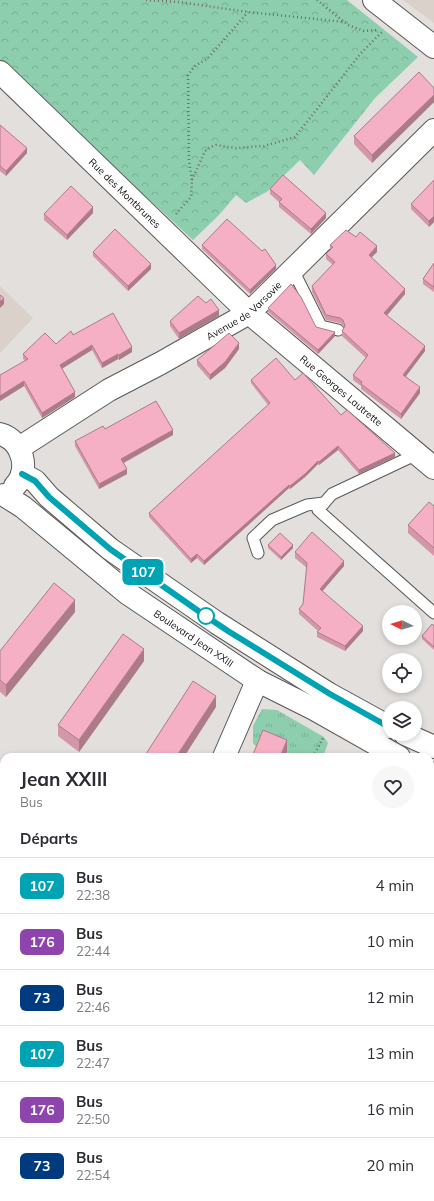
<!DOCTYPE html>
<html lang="fr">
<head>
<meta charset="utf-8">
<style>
  :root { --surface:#fff; --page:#f7f7f7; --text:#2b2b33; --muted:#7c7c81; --line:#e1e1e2 }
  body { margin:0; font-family:Mulish,sans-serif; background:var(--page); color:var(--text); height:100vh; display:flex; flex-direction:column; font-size:15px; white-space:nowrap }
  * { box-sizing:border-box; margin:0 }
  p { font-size:13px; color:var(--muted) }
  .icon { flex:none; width:22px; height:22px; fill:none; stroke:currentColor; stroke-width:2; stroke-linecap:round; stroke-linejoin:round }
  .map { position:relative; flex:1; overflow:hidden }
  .panel { position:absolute; left:0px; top:753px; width:434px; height:448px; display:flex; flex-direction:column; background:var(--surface); border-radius:12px 12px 0 0; box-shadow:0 2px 6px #0003 }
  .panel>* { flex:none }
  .badge { padding:0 8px; border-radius:6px; font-size:14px; line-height:26px }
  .needle { width:26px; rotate:275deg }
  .fabs { position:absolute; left:382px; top:605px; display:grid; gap:8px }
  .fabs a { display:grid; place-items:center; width:40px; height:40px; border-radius:50%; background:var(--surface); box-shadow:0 2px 6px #0003; font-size:20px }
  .map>.badge { position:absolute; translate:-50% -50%; box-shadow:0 0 0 2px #fff }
  h2 { padding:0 20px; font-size:15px; line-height:36px }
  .round { display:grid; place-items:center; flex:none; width:42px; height:42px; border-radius:21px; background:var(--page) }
  .head { display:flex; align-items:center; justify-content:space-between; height:68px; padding:0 20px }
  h1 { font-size:19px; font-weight:700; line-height:30px }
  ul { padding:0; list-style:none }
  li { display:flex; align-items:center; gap:12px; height:56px; padding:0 20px; border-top:1px solid var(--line) }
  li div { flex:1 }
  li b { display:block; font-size:15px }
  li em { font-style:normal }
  li .badge { min-width:44px; font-weight:700; text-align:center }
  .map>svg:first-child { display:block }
</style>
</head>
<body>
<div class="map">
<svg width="434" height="1201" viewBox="0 0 434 1201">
  <defs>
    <pattern id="grass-tufts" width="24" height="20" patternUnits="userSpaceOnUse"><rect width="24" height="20" fill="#8cceae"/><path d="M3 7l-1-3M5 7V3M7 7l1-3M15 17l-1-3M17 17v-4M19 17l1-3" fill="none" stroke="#78b094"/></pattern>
    <pattern id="park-crowns" width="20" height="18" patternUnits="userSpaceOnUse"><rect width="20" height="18" fill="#8cceae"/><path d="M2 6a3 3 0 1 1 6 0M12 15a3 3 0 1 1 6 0" fill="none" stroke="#78b094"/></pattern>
  </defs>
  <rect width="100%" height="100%" fill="#e2dfdc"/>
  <!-- built -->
  <g fill="#dad1ca">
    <polygon points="403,0 434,0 434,23"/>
    <polygon points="0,286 33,318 0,353"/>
  </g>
  <!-- grass -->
  <g fill="url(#grass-tufts)">
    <polygon points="262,709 277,710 324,737 328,743 323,757 285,757 287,752 260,751 253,743 253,726"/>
    <polygon points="102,1197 170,1197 169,1201 100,1201"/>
  </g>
  <!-- park -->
  <polygon fill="url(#park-crowns)" points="0,0 347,0 418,57 375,98 314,175 300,160 268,191 246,203 236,195 219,215 193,240 0,62"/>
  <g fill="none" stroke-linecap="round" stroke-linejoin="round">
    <!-- lane casing -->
    <g stroke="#5a5856" stroke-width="13">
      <g id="lane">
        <polyline points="293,270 321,326 338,330"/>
        <polyline points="417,454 332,494 318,510 434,613"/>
        <polyline points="258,553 253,538 272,520 307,505 324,503"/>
        <polyline points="276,1197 278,1201"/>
      </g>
    </g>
    <!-- street casing -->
    <g stroke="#5a5856" stroke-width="24">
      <g id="street">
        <polyline points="374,0 434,47"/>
        <path id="s1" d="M0,72l249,241 185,155"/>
        <path id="s2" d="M19,448l90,-58 52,-27 88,-50 185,-183"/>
        <polyline points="224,757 254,688 258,681"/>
        <polyline points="430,947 434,940"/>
        <polyline points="34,1201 36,1197"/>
        <polyline points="189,1201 191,1197"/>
      </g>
    </g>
    <!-- secondary casing -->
    <g stroke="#5a5856" stroke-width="24">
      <g id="secondary">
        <path d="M0,434c22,6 31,35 15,52"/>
        <polyline points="22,474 35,481 49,497 110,549 217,623 329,694 389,727"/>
        <path id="s3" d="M4,495l19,12 104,86 131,88 56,28 85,48"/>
        <polyline points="405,734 434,747"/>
        <polyline points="430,773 434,775"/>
      </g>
    </g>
    <!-- path -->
    <g stroke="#706e6c" stroke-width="2.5" stroke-dasharray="1 3" stroke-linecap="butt">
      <polyline points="146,0 179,2 248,12 344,22"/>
      <polyline points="317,0 348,25 364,31 378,30"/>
      <polyline points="192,180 205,151 211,147 216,145 236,148 264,146 295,137 361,53 382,32"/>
      <polyline points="176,214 191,197 192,180 189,161 188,75 195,66 208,58 248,12"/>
      <polyline points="313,757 323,738"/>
      <polyline points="430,1064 434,1050"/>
      <polyline points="416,1197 418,1201"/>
      <polyline points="140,1201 142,1197"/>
    </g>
    <!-- lane -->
    <use href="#lane" stroke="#fff" stroke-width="11"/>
    <!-- street -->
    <use href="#street" stroke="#fff" stroke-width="22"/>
    <!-- secondary -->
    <use href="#secondary" stroke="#fff" stroke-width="22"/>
  </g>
  <!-- wall -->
  <g fill="#d497a9">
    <polygon points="434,88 434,102 372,163 354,144 354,136"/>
    <polygon points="0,125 27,153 6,176 0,171"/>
    <polygon points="434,181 434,222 429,227 411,209 411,204"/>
    <polygon points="270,189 326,218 311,234 279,207 279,202 270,194"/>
    <polygon points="93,213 67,240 44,220 44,214"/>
    <polygon points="202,245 276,269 250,294 202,249"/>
    <polygon points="330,245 377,252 371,257 405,294 386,315 425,351 406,376 420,393 401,419 361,389 361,386 353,380 353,375 366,358 342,336 342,331 344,328 343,325 340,323 326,320 312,292 312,286 333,265 326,259 326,254 330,250"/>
    <polygon points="93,252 151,269 128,291 93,256"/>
    <polygon points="434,263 434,292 423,284 423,279"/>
    <polygon points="268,308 316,327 335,336 318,354 268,312"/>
    <polygon points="219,316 179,339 170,326 170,321"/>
    <polygon points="73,335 132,352 119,360 118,359 102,368 92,350 62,368 75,397 42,418 24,386 0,401 25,360 23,359 23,354 56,344"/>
    <polygon points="239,349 225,368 210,380 197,365 197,360"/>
    <polygon points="251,380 295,380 341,415 395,457 359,474 338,450 319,465 318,464 305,477 290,489 289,488 204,565 197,558 191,563 149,517 149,513 268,405 251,383"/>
    <polygon points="105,429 173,435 124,463 127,474 99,489 75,446 75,441"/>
    <polygon points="434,506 434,556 408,533 408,525"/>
    <polygon points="268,545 293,548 281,560 268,548"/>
    <polygon points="295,552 344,566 322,591 363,631 345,651 317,637 317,632 318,631 299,614 299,609 303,604 307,568 295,558"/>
    <polygon points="75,612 6,697 0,692 0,651"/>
    <polygon points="434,626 434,650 422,639 422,636"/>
    <polygon points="144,661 79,752 58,736 58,725"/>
    <polygon points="434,1089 434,1184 431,1183 430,1182 430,1091"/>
    <polygon points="300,1197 371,1197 373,1201 300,1201"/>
  </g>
  <!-- shaded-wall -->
  <g fill="#ac7b8a">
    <polygon points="434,95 434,102 372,163 372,155"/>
    <polygon points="27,148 27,153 6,176 6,171"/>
    <polygon points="93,207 93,213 67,240 67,235"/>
    <polygon points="326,213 326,218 311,234 311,229"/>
    <polygon points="434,216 434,222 429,227 429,221"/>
    <polygon points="377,246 377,252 369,260 369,255"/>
    <polygon points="151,264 151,269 128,291 128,286"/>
    <polygon points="276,265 276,269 250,294 250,290"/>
    <polygon points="405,289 405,294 384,319 384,313"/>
    <polygon points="4,298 4,304 0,308 0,302"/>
    <polygon points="219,310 219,316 179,339 179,333"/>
    <polygon points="335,332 335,336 318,354 318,350"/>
    <polygon points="239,343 239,349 225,368 210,380 210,375"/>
    <polygon points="92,345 92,350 60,370 60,365"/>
    <polygon points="425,346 425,351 403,380 403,375"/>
    <polygon points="132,347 132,352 119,360 119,355"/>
    <polygon points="118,354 118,359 102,368 102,363"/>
    <polygon points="24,381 24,386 0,401 0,396"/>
    <polygon points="420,387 420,393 401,419 401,414"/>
    <polygon points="75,392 75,397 42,418 42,413"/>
    <polygon points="173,430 173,435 121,464 121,459"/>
    <polygon points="338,446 338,450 319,465 319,462"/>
    <polygon points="395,453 395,457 359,474 359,470"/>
    <polygon points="318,461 318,464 305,477 290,489 290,486"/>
    <polygon points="127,469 127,474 99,489 99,484"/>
    <polygon points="289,485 289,488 204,565 204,561"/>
    <polygon points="293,545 293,548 281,560 281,557"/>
    <polygon points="197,554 197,558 191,563 191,559"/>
    <polygon points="344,561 344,566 320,594 320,589"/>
    <polygon points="75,600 75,612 6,697 6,685"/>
    <polygon points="363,626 363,631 345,651 345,646"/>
    <polygon points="144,649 144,661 79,752 79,740"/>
    <polygon points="216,696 216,707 184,757 176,757"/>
    <polygon points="287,740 287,752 285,757 280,757"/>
    <polygon points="434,860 434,872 430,878 430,867"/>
    <polygon points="4,893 4,901 0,895"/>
    <polygon points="4,970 4,978 0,982 0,974"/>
    <polygon points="97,1197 102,1197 100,1201 96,1201"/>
  </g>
  <!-- building -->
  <g fill="#f6b0c5" stroke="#ac7b8a">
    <polygon points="419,72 434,88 434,95 372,155 354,136"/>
    <polygon points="0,125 27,148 6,171 0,166"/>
    <polygon points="283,175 326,213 311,229 279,202 282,199 270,189"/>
    <polygon points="434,180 434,216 429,221 411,204"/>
    <polygon points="71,186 93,207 67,235 44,214"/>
    <polygon points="227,219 262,251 265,249 276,265 250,290 202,245"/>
    <polygon points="115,229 151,264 128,286 93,252"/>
    <polygon points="346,230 356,237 360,232 377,246 369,255 405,289 384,313 425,346 403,375 420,387 401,414 361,384 362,382 353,375 368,355 342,331 345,326 343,320 340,318 326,315 312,286 335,262 326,254 333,247 330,245"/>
    <polygon points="434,263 434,287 423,279"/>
    <polygon points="291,284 301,297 316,327 335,332 318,350 268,308"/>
    <polygon points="0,295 4,298 0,302"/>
    <polygon points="198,296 206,303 211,299 219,310 179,333 170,321"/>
    <polygon points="113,313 132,347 119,355 118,354 102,363 92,345 60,365 75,392 42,413 24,381 0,396 0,375 28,359 23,354 45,333 56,344 71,331 73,335"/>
    <polygon points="229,333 239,343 225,362 210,375 197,360"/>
    <polygon points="276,358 295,380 303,373 341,415 347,410 395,453 359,470 338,446 319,462 318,461 305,474 290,486 289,485 204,561 197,554 191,559 149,513 270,403 251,380"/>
    <polygon points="156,401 173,430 121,459 127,469 99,484 75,441 103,426 105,429"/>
    <polygon points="429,502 434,506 434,548 408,525"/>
    <polygon points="312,532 344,561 320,589 363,626 345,646 317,632 321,628 299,609 303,604 307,563 295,552"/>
    <polygon points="280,533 293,545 281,557 268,545"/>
    <polygon points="54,583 75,600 6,685 0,680 0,651"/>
    <polygon points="432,624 434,626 434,647 422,636"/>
    <polygon points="123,634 144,649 79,740 58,725"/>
    <polygon points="193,681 216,696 176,757 144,757"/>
    <polygon points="263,730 287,740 280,757 252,757"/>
    <polygon points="430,807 434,810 434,860 430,867"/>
    <polygon points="0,879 4,887 4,893 0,895 4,900 4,970 0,974"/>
    <polygon points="434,1089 434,1172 431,1171 430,1170 430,1091"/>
    <polygon points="70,1197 97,1197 96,1201 68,1201"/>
    <polygon points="301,1197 371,1197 373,1201 304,1201"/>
  </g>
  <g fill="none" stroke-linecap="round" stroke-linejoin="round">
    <!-- line casing -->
    <g stroke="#fff" stroke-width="9">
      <polyline id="line" points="22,474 35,481 49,497 110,549 207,617 228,631 330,694 389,727"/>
    </g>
    <!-- line -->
    <use href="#line" stroke="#00a3b4" stroke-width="6"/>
  </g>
  <!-- markers -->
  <circle fill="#fff" stroke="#00a3b4" stroke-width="2" cx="206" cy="616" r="8"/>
  <g text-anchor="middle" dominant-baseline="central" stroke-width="4" stroke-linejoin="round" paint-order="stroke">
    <!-- street labels -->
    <g font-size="10" fill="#100f0f" stroke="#e2dfdc">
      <text stroke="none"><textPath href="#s1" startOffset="174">Rue des Montbrunes</textPath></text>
      <text stroke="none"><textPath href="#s2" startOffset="264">Avenue de Varsovie</textPath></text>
      <text stroke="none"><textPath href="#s1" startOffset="467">Rue Georges Lautrette</textPath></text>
      <text stroke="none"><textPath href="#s3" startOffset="238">Boulevard Jean XXIII</textPath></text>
    </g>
  </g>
</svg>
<div class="fabs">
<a><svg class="needle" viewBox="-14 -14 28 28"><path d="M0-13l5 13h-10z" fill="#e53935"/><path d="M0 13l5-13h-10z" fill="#7c7c81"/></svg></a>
<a><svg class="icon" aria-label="locate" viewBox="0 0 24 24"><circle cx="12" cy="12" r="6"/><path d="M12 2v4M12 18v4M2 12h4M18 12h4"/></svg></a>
<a><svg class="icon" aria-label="layers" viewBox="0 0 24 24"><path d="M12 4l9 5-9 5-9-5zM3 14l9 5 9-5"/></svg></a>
</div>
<b class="badge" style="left:143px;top:572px;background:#00a3b4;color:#fff">107</b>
<section class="panel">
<div class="head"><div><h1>Jean XXIII</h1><p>Bus</p></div><a class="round"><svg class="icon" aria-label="heart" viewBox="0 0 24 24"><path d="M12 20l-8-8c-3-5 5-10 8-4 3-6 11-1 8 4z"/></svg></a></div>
<h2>Départs</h2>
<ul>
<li><span class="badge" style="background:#00a3b4;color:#fff">107</span><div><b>Bus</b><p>22:38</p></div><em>4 min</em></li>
<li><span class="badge" style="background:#8e44ad;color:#fff">176</span><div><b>Bus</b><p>22:44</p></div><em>10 min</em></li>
<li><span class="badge" style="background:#003b80;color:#fff">73</span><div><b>Bus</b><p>22:46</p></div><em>12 min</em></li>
<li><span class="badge" style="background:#00a3b4;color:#fff">107</span><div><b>Bus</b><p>22:47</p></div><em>13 min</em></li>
<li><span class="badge" style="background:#8e44ad;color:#fff">176</span><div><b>Bus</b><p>22:50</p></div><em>16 min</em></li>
<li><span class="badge" style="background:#003b80;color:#fff">73</span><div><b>Bus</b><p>22:54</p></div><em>20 min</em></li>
</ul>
</section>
</div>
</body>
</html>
